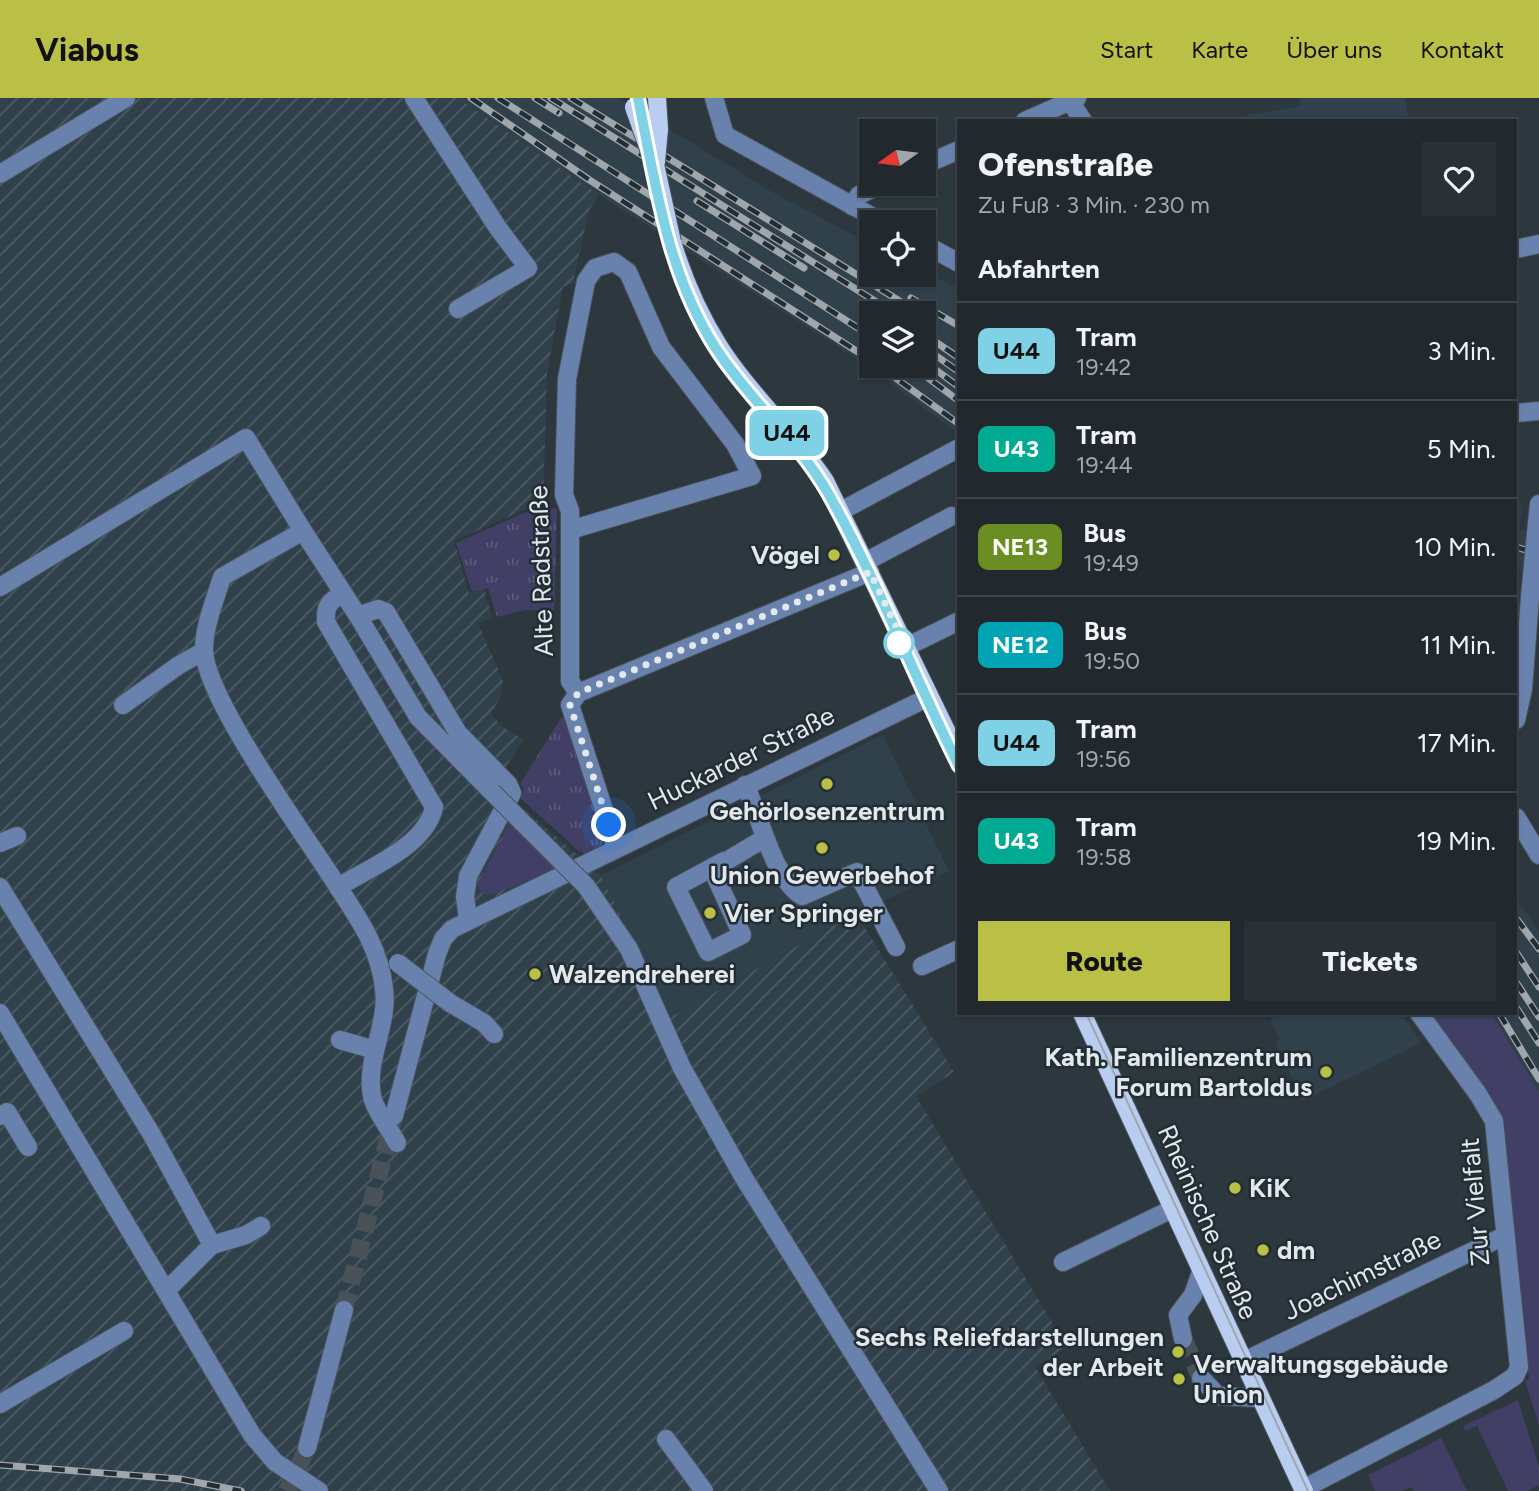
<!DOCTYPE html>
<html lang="de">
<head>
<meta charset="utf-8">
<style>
  :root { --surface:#22292e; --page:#2a3136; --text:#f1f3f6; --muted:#a2a6aa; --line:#3f454a; --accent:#bac045 }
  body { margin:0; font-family:Figtree,sans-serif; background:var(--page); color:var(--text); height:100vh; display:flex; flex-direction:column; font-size:26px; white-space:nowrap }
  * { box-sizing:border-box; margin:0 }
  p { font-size:23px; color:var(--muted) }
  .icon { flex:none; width:38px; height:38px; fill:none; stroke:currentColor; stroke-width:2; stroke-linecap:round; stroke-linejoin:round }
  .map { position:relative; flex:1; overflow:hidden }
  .panel { position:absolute; left:957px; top:21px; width:560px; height:896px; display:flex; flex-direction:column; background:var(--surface); border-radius:0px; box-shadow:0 2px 5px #0004,0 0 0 2px var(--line) }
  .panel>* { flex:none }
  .badge { padding:0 14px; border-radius:10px; font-size:24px; line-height:46px }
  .needle { width:46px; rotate:256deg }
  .buttons { position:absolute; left:859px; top:21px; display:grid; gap:14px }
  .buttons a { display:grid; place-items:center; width:77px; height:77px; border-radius:0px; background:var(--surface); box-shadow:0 2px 5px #0004,0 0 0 2px var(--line); font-size:35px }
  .you { position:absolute; width:35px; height:35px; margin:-18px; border:5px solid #fff; border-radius:50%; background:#1a73e8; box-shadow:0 0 0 10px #1a73e833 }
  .map>.badge { position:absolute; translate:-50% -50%; box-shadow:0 0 0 4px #fff }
  h2 { padding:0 21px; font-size:26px; line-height:63px }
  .round { display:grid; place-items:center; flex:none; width:74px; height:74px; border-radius:0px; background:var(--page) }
  .head { display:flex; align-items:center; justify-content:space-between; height:119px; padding:0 21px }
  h1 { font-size:33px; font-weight:800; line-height:52px }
  .action { display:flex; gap:14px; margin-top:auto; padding:14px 21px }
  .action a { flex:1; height:80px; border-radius:0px; background:var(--accent); color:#111; font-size:28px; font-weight:800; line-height:80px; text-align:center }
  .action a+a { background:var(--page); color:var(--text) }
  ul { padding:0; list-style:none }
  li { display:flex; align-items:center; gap:21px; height:98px; padding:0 21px; border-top:2px solid var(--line) }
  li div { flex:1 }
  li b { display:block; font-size:26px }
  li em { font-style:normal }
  li .badge { min-width:77px; font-weight:700; text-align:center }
  header { display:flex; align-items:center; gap:42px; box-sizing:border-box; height:98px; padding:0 35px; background:var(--accent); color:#111 }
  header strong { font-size:33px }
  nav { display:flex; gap:38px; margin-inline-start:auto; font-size:24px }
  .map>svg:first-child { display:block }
</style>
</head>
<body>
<header>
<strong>Viabus</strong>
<nav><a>Start</a><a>Karte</a><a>Über uns</a><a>Kontakt</a></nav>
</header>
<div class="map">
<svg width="1539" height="1393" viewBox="0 0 1539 1393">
  <defs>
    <pattern id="industrial-furrows" width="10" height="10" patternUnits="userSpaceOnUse" patternTransform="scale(1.75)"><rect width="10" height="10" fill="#30414c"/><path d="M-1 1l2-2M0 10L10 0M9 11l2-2" fill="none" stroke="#4e5c66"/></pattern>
    <pattern id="park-tufts" width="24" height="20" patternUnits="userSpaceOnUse" patternTransform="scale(1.75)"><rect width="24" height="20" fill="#413f65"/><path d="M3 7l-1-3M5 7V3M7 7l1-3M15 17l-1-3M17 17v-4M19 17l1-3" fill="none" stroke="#5c5b7b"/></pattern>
  </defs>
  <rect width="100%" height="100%" fill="#2d373e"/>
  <!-- built -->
  <g fill="#30414c" fill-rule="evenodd">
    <path d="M458,0h160l156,95 97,51 1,31h52v-4l35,18v145l-97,-72 -263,-167zM872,215h52v53h-52z"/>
    <polygon points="1299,0 1405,0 1409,23 1213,23 1300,8"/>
    <polygon points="1516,406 1523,408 1519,432 1539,438 1539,479 1516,473"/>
    <polygon points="883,637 949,773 856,815 671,919 601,777"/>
    <polygon points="1516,801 1539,832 1539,994 1491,915 1516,915"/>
    <polygon points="1283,915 1401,915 1421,945 1303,1003 1275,944 1280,941 1270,922"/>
  </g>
  <!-- industrial -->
  <polygon fill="url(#industrial-furrows)" points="0,0 458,0 599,97 589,112 573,185 563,189 547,275 543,410 528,410 454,443 469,495 484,490 492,520 478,525 503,583 501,598 491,615 500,627 524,642 502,674 497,688 601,777 671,919 856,815 954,974 916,998 1067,1249 1035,1269 1110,1393 0,1393"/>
  <!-- green -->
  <g fill="#413f65">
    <polygon points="511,723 557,771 492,796 482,796 477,787"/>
    <polygon points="1428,915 1491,915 1539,994 1539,1327 1525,1283 1529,1281 1513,1151 1504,1024"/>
    <polygon points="1518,1302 1539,1369 1539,1387 1527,1393 1508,1393 1477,1328 1465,1333 1463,1328"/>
    <polygon points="1441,1340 1467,1393 1414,1393 1411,1389 1402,1393 1375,1393 1368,1377"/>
  </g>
  <!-- park -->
  <g fill="url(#park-tufts)">
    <polygon points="543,410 557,411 554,512 525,512 497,519 488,490 472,494 456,445 529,413 542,413"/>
    <polygon points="561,620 567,620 606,736 601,747 588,757 579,753 518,698 524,691 520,686"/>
  </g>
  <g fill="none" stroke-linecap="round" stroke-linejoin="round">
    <!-- minor-tunnel -->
    <g stroke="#485258" stroke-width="18" stroke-dasharray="18 9" stroke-linecap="butt">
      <polyline points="344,1212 393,1022"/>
      <polyline points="1183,1241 1201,1280"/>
      <polyline points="287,1393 307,1350"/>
    </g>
    <!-- minor casing -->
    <g stroke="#4a535a" stroke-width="20">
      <g id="minor">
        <polyline points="414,0 498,130 528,170 458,211"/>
        <polyline points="714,0 725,37 882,124"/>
        <polyline points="1068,0 1083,23"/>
        <polyline points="1025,23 1077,0"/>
        <polyline points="924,67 959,52"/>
        <polyline points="0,76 126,0"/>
        <polyline points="852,108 859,97 883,86"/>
        <polyline points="924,146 959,165"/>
        <polyline points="1516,151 1539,146"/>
        <polyline points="1516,315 1539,313"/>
        <polyline points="841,413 959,350"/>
        <polyline points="570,432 752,378 735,346 661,249 628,174 614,164 595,170 586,183 567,281 564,397 570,413 570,583 578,595 570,607 616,749"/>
        <polyline points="1536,436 1539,406"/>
        <polyline points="865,464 952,418"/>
        <polyline points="0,489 246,340 303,433"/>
        <path d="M343,496c-14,7 -18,12 -17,28l108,185c-8,39 -65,61 -96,80 -30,-48 -133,-188 -134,-237 0,-24 11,-50 18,-73l81,-46 55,85"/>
        <polyline points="906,549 959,523"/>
        <polyline points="578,595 870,474"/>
        <polyline points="123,607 179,567 204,553"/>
        <polyline points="1516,622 1523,591 1530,499"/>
        <path d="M745,687c16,32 27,92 57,111l55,-24 39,75"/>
        <polyline points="1516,719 1539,757"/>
        <polyline points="0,745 17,738"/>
        <polyline points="728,762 765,740"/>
        <polyline points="712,771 742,837 708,854 676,789 724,763"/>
        <polyline points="586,788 629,851 682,970 744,1080 939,1393"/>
        <polyline points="0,789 152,1037 212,1147"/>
        <path d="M338,789c21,32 42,62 46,102 5,35 -19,71 -12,107 3,15 18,33 25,47"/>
        <polyline points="468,821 465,799 468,778 512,695 508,686 458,635 386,514 378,511 358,518 418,619 492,694"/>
        <polyline points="922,868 959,851"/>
        <polyline points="450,905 484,925 494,936"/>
        <polyline points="0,915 252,1337 275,1364 319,1393"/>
        <polyline points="340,942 375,952"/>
        <polyline points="0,1018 7,1014 28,1049"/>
        <polyline points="394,1018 437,856 443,841 452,831 929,599"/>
        <polyline points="1063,1164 1172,1111"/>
        <polyline points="167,1192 212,1147 246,1137 261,1128"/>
        <polyline points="1183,1241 1178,1217 1193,1197 1201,1174"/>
        <polyline points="1242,1264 1504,1138"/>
        <polyline points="1201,1280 1218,1298 1260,1300"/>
        <polyline points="0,1306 124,1233"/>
        <polyline points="666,1341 704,1393"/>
        <polyline points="307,1350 344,1212"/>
        <polyline points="1303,1391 1494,1292 1515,1278 1519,1269 1494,1023 1478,996 1419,915"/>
      </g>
    </g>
    <!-- major casing -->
    <g stroke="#4a535a" stroke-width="20">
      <g id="major">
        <polyline points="657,0 659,31"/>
        <path d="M672,144c11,36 26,71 46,103 31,49 75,88 107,136l134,276"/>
        <polyline points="1082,915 1304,1393"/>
      </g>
    </g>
    <!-- minor -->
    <use href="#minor" stroke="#6982ad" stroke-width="18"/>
    <!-- major -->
    <use href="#major" stroke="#b9cdf1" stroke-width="18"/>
    <!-- tram -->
    <g stroke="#9fa6ac" stroke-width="2">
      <polyline points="638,0 668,141 691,207 729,269 801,353 829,396 959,668"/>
      <polyline points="1086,915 1308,1393"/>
    </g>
    <!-- rail casing -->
    <g stroke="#9fa6ac" stroke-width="7">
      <g id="rail">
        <polyline points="471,0 588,81 872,263"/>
        <polyline points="498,0 872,239"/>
        <polyline points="535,0 559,15"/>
        <polyline points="551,0 894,215"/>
        <polyline points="571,0 919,215"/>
        <polyline points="697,103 804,170"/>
        <polyline points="911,200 959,228"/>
        <polyline points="924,236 959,260"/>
        <polyline points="924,249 959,274"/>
        <polyline points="924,263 959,289"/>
        <polyline points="879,268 959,326"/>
        <polyline points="912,268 959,303"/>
        <polyline points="1516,449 1539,456"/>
        <polyline points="1516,820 1539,851"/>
        <polyline points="1516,854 1539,889"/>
        <polyline points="1516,884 1539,919"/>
        <polyline points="1516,909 1539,945"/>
        <polyline points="1499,915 1539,981"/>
        <polyline points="0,1367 180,1381 241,1393"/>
      </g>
    </g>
    <!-- rail -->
    <use href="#rail" stroke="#232d34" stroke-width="4.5" stroke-dasharray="13" stroke-linecap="butt"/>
    <!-- minor-bridge casing -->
    <g stroke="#4a535a" stroke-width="20" stroke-linecap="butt">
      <g id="minor-bridge">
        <polyline points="1530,499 1536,436"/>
        <polyline points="492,694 586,788"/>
        <polyline points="398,865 450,905"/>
      </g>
    </g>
    <!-- major-bridge casing -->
    <g stroke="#4a535a" stroke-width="20" stroke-linecap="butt">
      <g id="major-bridge">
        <polyline points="634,9 656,71 672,144"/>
        <polyline points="656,64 659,31"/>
      </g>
    </g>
    <!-- minor-bridge -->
    <use href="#minor-bridge" stroke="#6982ad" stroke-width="18"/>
    <!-- major-bridge -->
    <use href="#major-bridge" stroke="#b9cdf1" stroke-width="18"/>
  </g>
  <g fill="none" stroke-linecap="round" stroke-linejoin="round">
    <!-- line casing -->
    <g stroke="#fff" stroke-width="16">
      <path id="line" d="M638,0c18,87 29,176 79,252 33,51 80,89 111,143 49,87 86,183 131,273"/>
    </g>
    <!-- line -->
    <use href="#line" stroke="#7fd2e6" stroke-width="10"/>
    <!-- walk -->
    <polyline stroke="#e2e8ed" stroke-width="7" stroke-dasharray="0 12.6" points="609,727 570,607 578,595 870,474 903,543 899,545"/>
  </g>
  <!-- markers -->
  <g fill="#bac045" stroke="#232d34" stroke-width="2.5">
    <circle cx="834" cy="457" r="7"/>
    <circle cx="827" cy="686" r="7"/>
    <circle cx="822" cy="750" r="7"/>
    <circle cx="710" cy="815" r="7"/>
    <circle cx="535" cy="876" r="7"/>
    <circle cx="1326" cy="974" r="7"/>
    <circle cx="1235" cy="1090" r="7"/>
    <circle cx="1263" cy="1152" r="7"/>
    <circle cx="1178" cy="1254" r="7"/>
    <circle cx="1179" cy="1281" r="7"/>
  </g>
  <circle fill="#fff" stroke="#7fd2e6" stroke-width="3.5" cx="899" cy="545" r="14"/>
  <g text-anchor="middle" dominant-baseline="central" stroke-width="5" stroke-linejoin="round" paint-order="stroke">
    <!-- poi labels -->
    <g font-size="26" font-weight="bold" fill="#e2e8ed" stroke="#232d34" text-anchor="start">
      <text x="820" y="457" text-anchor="end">Vögel</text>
      <text x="827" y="713" text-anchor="middle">Gehörlosenzentrum</text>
      <text x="822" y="777" text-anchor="middle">Union Gewerbehof</text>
      <text x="724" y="815">Vier Springer</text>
      <text x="549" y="876">Walzendreherei</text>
      <text x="1312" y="959" text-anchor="end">Kath. Familienzentrum<tspan x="1312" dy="30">Forum Bartoldus</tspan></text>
      <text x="1249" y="1090">KiK</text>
      <text x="1277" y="1152">dm</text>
      <text x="1164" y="1239" text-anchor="end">Sechs Reliefdarstellungen<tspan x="1164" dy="30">der Arbeit</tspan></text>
      <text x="1193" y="1266">Verwaltungsgebäude<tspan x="1193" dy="30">Union</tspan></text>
    </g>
    <!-- street labels -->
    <g font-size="26" fill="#e2e8ed" stroke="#232d34">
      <text transform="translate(541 473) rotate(-92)">Alte Radstraße</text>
      <text transform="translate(741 660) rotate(-26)">Huckarder Straße</text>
      <text transform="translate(1475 1104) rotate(-95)">Zur Vielfalt</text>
      <text transform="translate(1208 1124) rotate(66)">Rheinische Straße</text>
      <text transform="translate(1362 1177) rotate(-26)">Joachimstraße</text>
    </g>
  </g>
</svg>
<div class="buttons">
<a><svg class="needle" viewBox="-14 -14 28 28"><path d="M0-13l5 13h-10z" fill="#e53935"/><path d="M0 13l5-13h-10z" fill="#a2a6aa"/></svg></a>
<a><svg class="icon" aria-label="locate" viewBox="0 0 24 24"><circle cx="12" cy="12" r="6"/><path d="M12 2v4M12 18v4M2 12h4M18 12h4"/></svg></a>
<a><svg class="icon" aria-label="layers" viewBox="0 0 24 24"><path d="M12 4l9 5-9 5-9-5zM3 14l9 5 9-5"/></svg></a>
</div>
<div class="you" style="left:609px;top:727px"></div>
<b class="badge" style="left:787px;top:335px;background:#7fd2e6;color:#111">U44</b>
<section class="panel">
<div class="head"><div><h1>Ofenstraße</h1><p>Zu Fuß · 3 Min. · 230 m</p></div><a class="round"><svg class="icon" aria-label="heart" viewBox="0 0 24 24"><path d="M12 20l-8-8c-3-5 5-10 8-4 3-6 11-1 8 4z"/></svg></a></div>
<h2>Abfahrten</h2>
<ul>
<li><span class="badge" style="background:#7fd2e6;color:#111">U44</span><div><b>Tram</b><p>19:42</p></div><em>3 Min.</em></li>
<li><span class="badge" style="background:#00a991;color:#fff">U43</span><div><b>Tram</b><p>19:44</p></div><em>5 Min.</em></li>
<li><span class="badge" style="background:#6b8e23;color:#fff">NE13</span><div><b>Bus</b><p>19:49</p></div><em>10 Min.</em></li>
<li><span class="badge" style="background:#00a3b4;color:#fff">NE12</span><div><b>Bus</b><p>19:50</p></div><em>11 Min.</em></li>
<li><span class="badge" style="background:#7fd2e6;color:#111">U44</span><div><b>Tram</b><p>19:56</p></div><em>17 Min.</em></li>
<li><span class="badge" style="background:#00a991;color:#fff">U43</span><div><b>Tram</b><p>19:58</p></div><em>19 Min.</em></li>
</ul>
<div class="action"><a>Route</a><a>Tickets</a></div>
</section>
</div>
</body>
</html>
